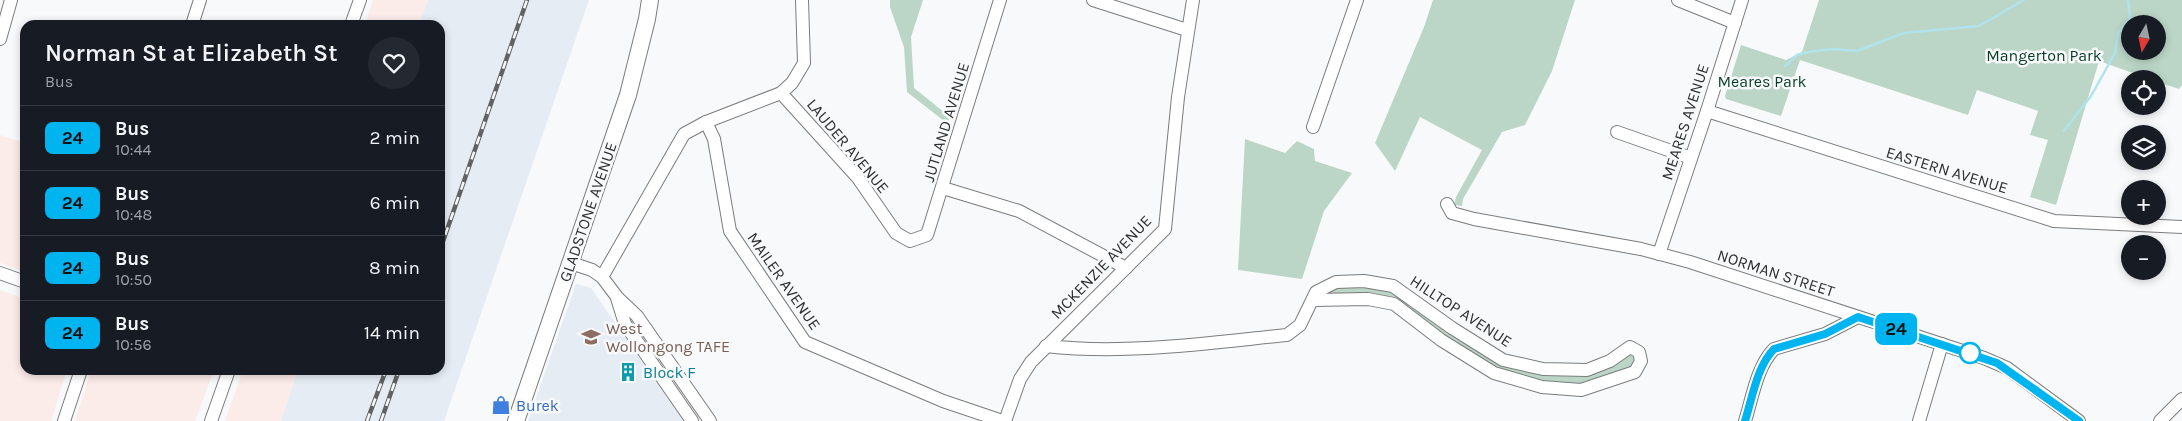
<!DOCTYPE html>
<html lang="en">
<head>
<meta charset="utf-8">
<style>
  :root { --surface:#171b24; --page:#242831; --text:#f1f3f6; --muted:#9ea1a6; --line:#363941 }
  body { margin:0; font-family:Karla,sans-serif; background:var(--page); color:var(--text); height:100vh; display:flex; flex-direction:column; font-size:19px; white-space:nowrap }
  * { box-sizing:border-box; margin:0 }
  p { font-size:16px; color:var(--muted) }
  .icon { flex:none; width:28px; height:28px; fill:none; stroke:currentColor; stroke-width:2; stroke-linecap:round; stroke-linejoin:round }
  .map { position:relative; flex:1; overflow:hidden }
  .sheet { position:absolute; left:20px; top:20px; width:425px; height:355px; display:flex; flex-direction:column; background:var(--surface); border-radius:15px; box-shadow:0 2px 8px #0003 }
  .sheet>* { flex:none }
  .badge { padding:0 10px; border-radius:8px; font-size:18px; line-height:32px }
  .needle { width:32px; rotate:189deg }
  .fabs { position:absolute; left:2121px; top:15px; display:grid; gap:10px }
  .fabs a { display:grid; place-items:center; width:45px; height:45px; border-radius:50%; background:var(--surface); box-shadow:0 2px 8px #0003; font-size:25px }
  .map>.badge { position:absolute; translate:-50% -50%; box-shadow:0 0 0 2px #fff }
  .round { display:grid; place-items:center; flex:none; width:52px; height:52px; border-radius:26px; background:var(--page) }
  .headline { display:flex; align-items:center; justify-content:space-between; height:85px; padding:0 25px }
  h1 { font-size:24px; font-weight:600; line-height:38px }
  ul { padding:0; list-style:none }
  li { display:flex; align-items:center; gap:15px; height:65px; padding:0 25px; border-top:1px solid var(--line) }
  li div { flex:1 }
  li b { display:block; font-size:19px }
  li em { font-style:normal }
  li .badge { min-width:55px; font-weight:700; text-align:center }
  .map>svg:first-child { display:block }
</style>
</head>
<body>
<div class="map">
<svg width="2182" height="421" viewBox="0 0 2182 421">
  <rect width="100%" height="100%" fill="#f8f9fb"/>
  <!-- commercial -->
  <g fill="#fbebe9">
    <polygon points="373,0 428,0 419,25 365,25"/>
    <polygon points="0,135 25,143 25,272 0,263"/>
    <polygon points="0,290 25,299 25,370 67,370 51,421 0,421"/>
    <polygon points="91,370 214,370 195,421 75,421"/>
    <polygon points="243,370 298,370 281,421 225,421"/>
  </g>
  <!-- built -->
  <g fill="#e6ecf4">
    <polygon points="428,0 589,0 444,421 281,421 298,370 440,370 440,25 419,25"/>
    <polygon points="576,284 591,288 683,421 528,421"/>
  </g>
  <!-- green -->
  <g fill="#bbd6c6" fill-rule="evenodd">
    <polygon points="890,0 923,0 911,37 914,88 950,117 948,124 907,92 904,47 890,7"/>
    <polygon points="1433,0 1575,0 1552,71 1525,125 1502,132 1463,199 1462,206 1454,205 1456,197 1482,150 1420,117 1395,171 1375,143 1424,27"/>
    <path d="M1819,0h363v85l-3,4 -21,-7v-3h-8l-51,-18 -43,144 -26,-8 18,-57 -18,-5 8,-24 -61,-21 -9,25 -168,-55 -19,56 -55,-17 -1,-3 16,-51 45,15 16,-8zM2130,24h28v27h-28z"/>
    <polygon points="1245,139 1285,153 1297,141 1314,149 1315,161 1352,173 1324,211 1302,279 1238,270"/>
    <polygon points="1343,285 1388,289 1491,357 1541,373 1632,355 1635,361 1631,368 1585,384 1560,386 1492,369 1396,300 1327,296 1331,289"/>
  </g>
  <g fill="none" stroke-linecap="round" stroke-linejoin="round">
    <!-- stream -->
    <g stroke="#b0e3ec" stroke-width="2.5">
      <polyline points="1785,66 1797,55 1808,52 1833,49 1857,51 1904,33 1979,26 2024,0"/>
      <polyline points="2064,131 2091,96 2115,53 2118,33 2130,19 2128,0"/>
    </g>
    <!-- minor casing -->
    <g stroke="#7b7c7d" stroke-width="14">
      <g id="minor">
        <polyline points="1093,0 1187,30"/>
        <polyline points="1678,0 1735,23"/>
        <polyline points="192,25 200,0"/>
        <polyline points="351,25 360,0"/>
        <polyline points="0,39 11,0"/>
        <polyline points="781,93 858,178 896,233 910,241 927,235 1000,0"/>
        <polyline points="1707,111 2054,221 2182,227"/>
        <polyline points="706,122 714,139 730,231 805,342 943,401 1002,421"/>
        <polyline points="1313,127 1357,0"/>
        <polyline points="1617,132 1691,158"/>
        <polyline points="943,188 1019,211 1126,268"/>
        <polyline points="1447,204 1452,213 1474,219 1641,249 1690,262 1984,358 2007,368 2079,421"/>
        <polyline points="1659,254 1707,111 1742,0"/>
        <polyline points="571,263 592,270 602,277 617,297 637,316 710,421"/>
        <polyline points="0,273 25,282"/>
        <polyline points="602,277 684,134 706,122 781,93 792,83 804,63 802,0"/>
        <polyline points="617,298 625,324 692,421"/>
        <path d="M1046,346c80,9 161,-3 241,-11l13,-10 16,-33 20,-10 28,-1 29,5 59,42 51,32 40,9 44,1 23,-9 20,-14 9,5 2,9 -6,11 -54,18 -39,-3 -48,-14 -53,-33 -47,-36 -26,-5 -55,1"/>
        <polyline points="64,421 81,370"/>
        <polyline points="211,421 229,370"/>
        <polyline points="1005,421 1020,379 1031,362 1165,229 1178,97 1193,0"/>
        <path d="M1745,421c7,-22 12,-55 29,-72l51,-15 33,-17"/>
        <polyline points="1919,421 1942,344"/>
        <polyline points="2160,421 2182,399"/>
      </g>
    </g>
    <!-- major casing -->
    <g stroke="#7b7c7d" stroke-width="18">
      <polyline id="major" points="516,421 628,95 647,19 650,0"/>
    </g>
    <!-- minor -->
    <use href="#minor" stroke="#fff" stroke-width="12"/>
    <!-- major -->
    <use href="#major" stroke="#fff" stroke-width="16"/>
    <!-- rail casing -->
    <g stroke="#616263" stroke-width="4.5">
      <g id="rail">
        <polyline points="440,250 527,0"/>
        <polyline points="367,421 386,370"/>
        <polyline points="381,421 399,370"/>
      </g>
    </g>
    <!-- rail -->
    <use href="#rail" stroke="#f8f9fb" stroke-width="2.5" stroke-dasharray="8" stroke-linecap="butt"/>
  </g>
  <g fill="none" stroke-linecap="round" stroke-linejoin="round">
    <!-- line casing -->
    <g stroke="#fff" stroke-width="11">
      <path id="line" d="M1745,421c7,-22 12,-55 29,-72l51,-15 33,-17 139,46 82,58"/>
    </g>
    <!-- line -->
    <use href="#line" stroke="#00b5ef" stroke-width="8"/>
  </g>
  <!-- icons -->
  <defs>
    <g id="university-bare" transform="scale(1.5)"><path d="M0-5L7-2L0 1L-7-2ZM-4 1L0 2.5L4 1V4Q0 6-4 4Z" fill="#8d6e63" stroke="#f8f9fb" stroke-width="2.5" paint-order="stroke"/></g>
    <g id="building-bare" transform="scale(1.5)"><path d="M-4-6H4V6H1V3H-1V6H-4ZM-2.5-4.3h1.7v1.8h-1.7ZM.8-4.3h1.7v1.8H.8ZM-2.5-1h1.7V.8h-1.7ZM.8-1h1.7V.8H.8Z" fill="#0f9aa8" stroke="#f8f9fb" stroke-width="2.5" paint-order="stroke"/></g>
    <g id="shop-bare" transform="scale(1.5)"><path d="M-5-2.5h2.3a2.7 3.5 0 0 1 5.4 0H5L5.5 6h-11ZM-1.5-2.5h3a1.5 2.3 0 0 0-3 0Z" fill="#3f7fe0" stroke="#f8f9fb" stroke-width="2.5" paint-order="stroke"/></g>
  </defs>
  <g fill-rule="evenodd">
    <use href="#university-bare" x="591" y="337"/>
    <use href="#building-bare" x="628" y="372"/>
    <use href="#shop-bare" x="501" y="405"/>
  </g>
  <!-- markers -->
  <circle fill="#fff" stroke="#00b5ef" stroke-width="2.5" cx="1970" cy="353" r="10"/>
  <g text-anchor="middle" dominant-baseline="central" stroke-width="5" stroke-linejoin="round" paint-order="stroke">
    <!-- park labels -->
    <g font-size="16" fill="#073d27" stroke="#f8f9fb">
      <text x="2044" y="55">Mangerton Park</text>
      <text x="1762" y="81">Meares Park</text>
    </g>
    <!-- street labels -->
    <g font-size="16" fill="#2e2f2f" stroke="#f8f9fb">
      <text transform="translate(946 122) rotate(-73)">JUTLAND AVENUE</text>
      <text transform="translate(1685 122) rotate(-72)">MEARES AVENUE</text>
      <text transform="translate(848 146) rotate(50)">LAUDER AVENUE</text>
      <text transform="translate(1947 170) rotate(17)">EASTERN AVENUE</text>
      <text transform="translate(588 212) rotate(-71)">GLADSTONE AVENUE</text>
      <text transform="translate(1101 267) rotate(-46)">MCKENZIE AVENUE</text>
      <text transform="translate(1776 273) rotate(18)">NORMAN STREET</text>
      <text transform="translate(784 281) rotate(55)">MAILER AVENUE</text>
      <text transform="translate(1461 311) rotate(33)">HILLTOP AVENUE</text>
    </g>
    <!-- education labels -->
    <g font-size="16" fill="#785e54" stroke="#f8f9fb" text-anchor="start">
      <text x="606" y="328">West<tspan x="606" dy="18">Wollongong TAFE</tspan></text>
    </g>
    <!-- culture labels -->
    <g font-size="16" fill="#0d838f" stroke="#f8f9fb" text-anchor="start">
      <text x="643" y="372">Block F</text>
    </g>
    <!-- shop labels -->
    <g font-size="16" fill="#366cbe" stroke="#f8f9fb" text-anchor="start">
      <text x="516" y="405">Burek</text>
    </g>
  </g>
</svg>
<div class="fabs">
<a><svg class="needle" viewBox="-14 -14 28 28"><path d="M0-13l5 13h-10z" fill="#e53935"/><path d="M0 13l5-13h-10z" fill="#9ea1a6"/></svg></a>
<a><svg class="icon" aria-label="locate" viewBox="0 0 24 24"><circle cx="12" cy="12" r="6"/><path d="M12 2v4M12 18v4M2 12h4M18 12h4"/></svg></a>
<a><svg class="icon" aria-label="layers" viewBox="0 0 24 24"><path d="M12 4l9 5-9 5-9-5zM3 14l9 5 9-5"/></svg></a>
<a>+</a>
<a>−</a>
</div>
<b class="badge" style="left:1896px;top:329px;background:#00b5ef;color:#111">24</b>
<section class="sheet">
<div class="headline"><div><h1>Norman St at Elizabeth St</h1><p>Bus</p></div><a class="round"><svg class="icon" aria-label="heart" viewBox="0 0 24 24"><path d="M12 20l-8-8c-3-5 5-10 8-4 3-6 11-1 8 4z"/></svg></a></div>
<ul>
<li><span class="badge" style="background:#00b5ef;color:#111">24</span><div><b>Bus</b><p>10:44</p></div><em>2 min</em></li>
<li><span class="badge" style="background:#00b5ef;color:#111">24</span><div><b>Bus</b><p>10:48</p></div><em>6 min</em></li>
<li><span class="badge" style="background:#00b5ef;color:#111">24</span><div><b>Bus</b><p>10:50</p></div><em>8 min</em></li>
<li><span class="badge" style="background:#00b5ef;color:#111">24</span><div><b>Bus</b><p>10:56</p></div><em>14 min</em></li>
</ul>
</section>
</div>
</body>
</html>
